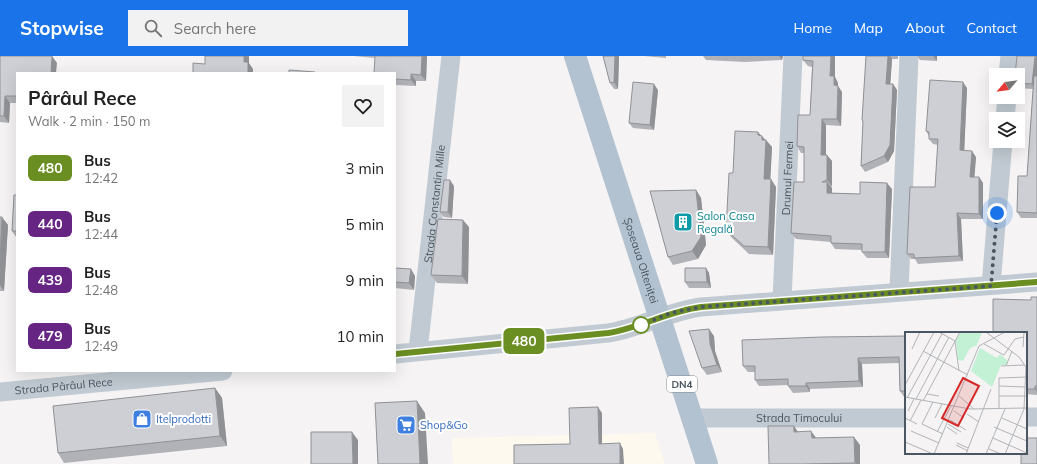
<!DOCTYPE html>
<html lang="en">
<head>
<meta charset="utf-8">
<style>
  :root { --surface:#fff; --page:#f2f2f2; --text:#222; --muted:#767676; --accent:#1a73e8 }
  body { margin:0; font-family:Mulish,sans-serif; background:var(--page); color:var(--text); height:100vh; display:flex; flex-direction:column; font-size:15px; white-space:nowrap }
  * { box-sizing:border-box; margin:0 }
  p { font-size:13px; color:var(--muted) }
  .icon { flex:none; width:22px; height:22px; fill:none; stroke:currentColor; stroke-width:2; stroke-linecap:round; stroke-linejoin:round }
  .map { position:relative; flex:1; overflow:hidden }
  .side { position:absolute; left:16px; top:16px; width:380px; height:300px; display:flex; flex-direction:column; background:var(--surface); border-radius:0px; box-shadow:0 4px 16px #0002 }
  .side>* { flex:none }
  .badge { padding:0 8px; border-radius:6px; font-size:14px; line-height:26px }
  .needle { width:26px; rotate:242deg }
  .fabs { position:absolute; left:989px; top:12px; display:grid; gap:8px }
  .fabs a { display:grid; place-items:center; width:36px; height:36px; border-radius:0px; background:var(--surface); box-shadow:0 4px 16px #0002; font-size:20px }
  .you { position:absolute; width:20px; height:20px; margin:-10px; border:3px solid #fff; border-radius:50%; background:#1a73e8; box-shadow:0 0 0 6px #1a73e833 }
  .map>.badge { position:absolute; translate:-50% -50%; box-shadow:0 0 0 2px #fff }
  .round { display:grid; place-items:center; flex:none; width:42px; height:42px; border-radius:0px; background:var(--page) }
  .headline { display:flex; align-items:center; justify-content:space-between; height:68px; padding:0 12px }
  h1 { font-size:19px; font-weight:700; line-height:30px }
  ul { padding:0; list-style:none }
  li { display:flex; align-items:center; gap:12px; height:56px; padding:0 12px }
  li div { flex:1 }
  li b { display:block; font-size:15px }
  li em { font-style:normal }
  li .badge { min-width:44px; font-weight:700; text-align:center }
  header { display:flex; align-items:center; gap:24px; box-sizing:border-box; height:56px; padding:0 20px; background:var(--accent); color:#fff }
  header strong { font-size:19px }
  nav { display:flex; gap:22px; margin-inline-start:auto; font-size:14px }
  .search { width:280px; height:36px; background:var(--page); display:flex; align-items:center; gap:10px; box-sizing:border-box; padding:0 14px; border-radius:0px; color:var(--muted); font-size:15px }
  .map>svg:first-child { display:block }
</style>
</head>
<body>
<header>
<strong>Stopwise</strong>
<div class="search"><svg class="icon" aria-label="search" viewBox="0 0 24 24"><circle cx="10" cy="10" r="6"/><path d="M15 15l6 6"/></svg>Search here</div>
<nav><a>Home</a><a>Map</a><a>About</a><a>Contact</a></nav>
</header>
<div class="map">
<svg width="1037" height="408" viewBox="0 0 1037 408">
  <rect width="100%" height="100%" fill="#f5f3f3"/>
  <!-- commercial -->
  <polygon fill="#fdf9ef" points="655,377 665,408 453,408 452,382"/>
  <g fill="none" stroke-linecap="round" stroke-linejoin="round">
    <!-- minor -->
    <g stroke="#c1cad2" stroke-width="19">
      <polyline points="1008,19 1010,0"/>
      <polyline points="1005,63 1007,41"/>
      <polyline points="991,229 1003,85"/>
      <polyline points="899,235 909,0"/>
      <path id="s1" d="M782,244l11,-244"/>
      <path id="s2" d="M418,295l33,-295"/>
      <path d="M395,298l213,-21c32,-5 61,-22 93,-26l336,-25"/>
      <path id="s3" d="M0,336l223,-21"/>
      <polyline points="1026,361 1037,361"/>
      <path id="s4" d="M693,362h213"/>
    </g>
    <!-- major -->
    <path stroke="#b3c2d1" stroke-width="22" id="s5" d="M575,0l132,408"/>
  </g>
  <!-- wall -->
  <g fill="#b0b2b7">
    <polygon points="0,0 57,7 17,17 17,47 10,47 9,67 0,66"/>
    <polygon points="354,0 427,0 426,25 416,25 416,30 395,29 395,17 375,2"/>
    <polygon points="603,0 619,0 618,33 614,33 610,27"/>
    <polygon points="644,0 666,0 666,2"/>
    <polygon points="703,0 783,0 782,4 745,6 706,4"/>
    <polygon points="802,0 835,0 835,21 838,27 838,30 842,36 841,70 826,69 826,99 832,105 832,130 831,131 832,132 832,137 860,138 892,133 889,202 867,202 862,196 862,194 835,193 831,187 831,186 796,183 791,177 804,126 804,97 801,97 797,90 810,59 812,11 808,10 803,4 803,2"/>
    <polygon points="866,0 898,0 898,3 892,3 890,28 893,28 897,34 894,95 888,106 865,116 861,110 863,67 862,64"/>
    <polygon points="917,0 937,0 937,5 920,4"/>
    <polygon points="1037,0 1037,162 1021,162 1017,156 1027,120 1033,33 1018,32 1018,19"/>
    <polygon points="967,32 964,95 976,101 974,121 979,121 983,127 983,163 961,163 963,205 918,208 915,203 911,203 907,198 935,131 938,89 933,88 929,83 929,80 926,75"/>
    <polygon points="658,34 654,74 633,72 629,67"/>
    <polygon points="761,79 772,91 770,123 776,131 773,199 749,198 732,182 726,174 733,117"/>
    <polygon points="454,130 452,162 444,161 440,156"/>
    <polygon points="696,134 701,142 706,189 698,203 673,209 668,201"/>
    <polygon points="17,139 17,181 16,181 12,175"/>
    <polygon points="0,161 8,169 4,235 0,235"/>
    <polygon points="469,171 468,228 437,227 431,219"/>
    <polygon points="395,212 415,220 414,234 395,232"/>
    <polygon points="706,212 709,217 711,232 689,232 685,226"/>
    <polygon points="1037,241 1037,339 1026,338 1026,277 1031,244"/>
    <polygon points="714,280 715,295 722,316 707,319 702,312"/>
    <polygon points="906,280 906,341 904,341 900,335 899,307 862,308 863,331 810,333 810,336 793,337 788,330 788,329 759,330 755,324 755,316 748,316 743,310"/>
    <polygon points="215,332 222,342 227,390 64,407 58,397"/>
    <polygon points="794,370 798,376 816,382 860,389 860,408 769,408"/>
  </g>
  <!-- shaded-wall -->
  <g fill="#909195">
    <polygon points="52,0 57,7 56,17 51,17"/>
    <polygon points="244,0 249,0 249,7 253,13 253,17 248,17 244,6"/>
    <polygon points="422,0 427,0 426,25 421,19"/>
    <polygon points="615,0 619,0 618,33 614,26"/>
    <polygon points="779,0 783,0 782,4"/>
    <polygon points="831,0 835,0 835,21 838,27 838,30 842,36 841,70 837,63 834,29 830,20"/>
    <polygon points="888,0 890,0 892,3 890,34 886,28"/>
    <polygon points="933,0 937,0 937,5"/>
    <polygon points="1035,0 1037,0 1037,18 1036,33 1032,28"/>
    <polygon points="411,18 416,25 416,30 411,24"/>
    <polygon points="963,26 967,32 964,100 960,94"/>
    <polygon points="654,28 658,34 654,74 650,69"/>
    <polygon points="893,28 897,34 894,95 888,106 884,100"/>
    <polygon points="5,40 10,47 9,67 4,60"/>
    <polygon points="822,63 826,69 826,105 821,99"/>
    <polygon points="758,76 766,85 766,84 772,91 770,131 764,123 758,79"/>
    <polygon points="972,95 976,101 974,127 970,121"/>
    <polygon points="827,99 832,105 832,130 827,124"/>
    <polygon points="979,121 983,127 983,163 979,158"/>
    <polygon points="771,123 776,131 773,199 768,191"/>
    <polygon points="450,124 454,130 452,162 448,156"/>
    <polygon points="827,126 832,132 832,143 827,137"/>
    <polygon points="887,127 892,133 889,202 885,196"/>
    <polygon points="696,134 701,142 706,189 698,203 692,195"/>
    <polygon points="957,157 961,163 963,205 959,200"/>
    <polygon points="2,161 8,169 4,235 0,229 0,207"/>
    <polygon points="463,164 469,171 468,228 462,220"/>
    <polygon points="395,166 396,168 395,188"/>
    <polygon points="706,212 709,217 711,232 707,226"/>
    <polygon points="411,213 415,220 414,234 409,227"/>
    <polygon points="709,273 714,280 715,295 722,316 717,309 710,288"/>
    <polygon points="858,302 862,308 863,331 859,325"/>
    <polygon points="806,327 810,333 810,336 806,330"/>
    <polygon points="1035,330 1037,333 1037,336 1035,333"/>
    <polygon points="215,332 222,342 227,390 220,380"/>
    <polygon points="417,345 425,357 428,408 420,408"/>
    <polygon points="598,351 602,357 602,393 599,388"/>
    <polygon points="794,370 799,378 794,376"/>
    <polygon points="811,375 817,383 812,382"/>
    <polygon points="352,376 358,384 358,408 353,408"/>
    <polygon points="854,381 860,389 860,408 856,408 855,407"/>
    <polygon points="620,387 623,393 624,408 620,408"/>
  </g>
  <!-- building -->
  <g fill="#cdcfd5" stroke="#909195">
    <polygon points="0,0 52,0 51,17 17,17 17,40 5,40 4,60 0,60"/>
    <polygon points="205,0 244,0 244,6 248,6 248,17 193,17 193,7 205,8"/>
    <polygon points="375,0 422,0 421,19 411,18 411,24 395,23 395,17 374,17"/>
    <polygon points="603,0 615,0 614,26 610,27"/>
    <polygon points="803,0 831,0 830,20 834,20 834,29 838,30 837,63 822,63 821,99 827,99 827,124 822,126 827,126 827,137 860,138 860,126 887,127 885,196 862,196 862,188 831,187 831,180 791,177 794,126 804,126 804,91 797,90 798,59 810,59 813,5 803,4"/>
    <polygon points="866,0 888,0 886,28 893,28 890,89 884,100 861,110 863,65 862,64"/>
    <polygon points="1017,0 1035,0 1032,28 1018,27 1018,19 1015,19"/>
    <polygon points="289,14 315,16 315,17 289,17"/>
    <polygon points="1034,20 1037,20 1037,157 1017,156 1018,120 1027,120"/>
    <polygon points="930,24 963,26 960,94 972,95 970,121 979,121 979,158 957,157 959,200 914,202 914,198 907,198 910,131 935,131 938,83 929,83 929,76 926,75"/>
    <polygon points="633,26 654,28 650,69 629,67"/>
    <polygon points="735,75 758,76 758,79 762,80 762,84 766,84 764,123 771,123 768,191 744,190 726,174 729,117 733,117"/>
    <polygon points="444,124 450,124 448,156 440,156"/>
    <polygon points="696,134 701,181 692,195 668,201 650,135"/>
    <polygon points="14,139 17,139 17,175 12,175"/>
    <polygon points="0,161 2,161 0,207"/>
    <polygon points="438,163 463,164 462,220 431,219"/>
    <polygon points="395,212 411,213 409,227 395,226"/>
    <polygon points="685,212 706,212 707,226 685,226"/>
    <polygon points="1031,241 1037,241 1037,330 1035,330 1035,333 1026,333 1026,277 993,277 993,243 1031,244"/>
    <polygon points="709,273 710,288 717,309 702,312 689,275"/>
    <polygon points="906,280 906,335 900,335 899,301 858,302 859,325 806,327 806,330 788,330 788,323 755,324 755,310 743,310 742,284 822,281"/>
    <polygon points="215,332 220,380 58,397 53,350"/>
    <polygon points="417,345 420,408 378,408 375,347"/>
    <polygon points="598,351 599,388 620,387 620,408 514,408 514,389 570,388 569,352"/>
    <polygon points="768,370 794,370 794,376 811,375 812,382 854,381 855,407 803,408 769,408"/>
    <polygon points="311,376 352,376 353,408 311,408"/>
    <polygon points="1026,382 1037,382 1037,408 1021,408 1021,397 1026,397"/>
  </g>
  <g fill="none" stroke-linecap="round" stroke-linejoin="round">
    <!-- line casing -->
    <g stroke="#fff" stroke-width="9">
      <path id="line" d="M395,298l213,-21c32,-5 61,-22 93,-26l336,-25"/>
    </g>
    <!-- line -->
    <use href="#line" stroke="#6b8e23" stroke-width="6"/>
    <!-- walk -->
    <polyline stroke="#4a5661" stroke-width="4" stroke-dasharray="0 7.2" points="641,269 671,257 701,251 991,230 997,157"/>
  </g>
  <!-- icons -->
  <defs>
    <g id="building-square" transform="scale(1)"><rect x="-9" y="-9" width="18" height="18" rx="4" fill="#0f9aa8" stroke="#fff"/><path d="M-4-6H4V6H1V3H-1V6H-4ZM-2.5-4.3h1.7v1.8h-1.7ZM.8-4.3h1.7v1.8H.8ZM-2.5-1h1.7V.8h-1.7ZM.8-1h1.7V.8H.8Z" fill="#fff"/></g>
    <g id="shop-square" transform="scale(1)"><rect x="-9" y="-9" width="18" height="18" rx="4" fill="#3f7fe0" stroke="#fff"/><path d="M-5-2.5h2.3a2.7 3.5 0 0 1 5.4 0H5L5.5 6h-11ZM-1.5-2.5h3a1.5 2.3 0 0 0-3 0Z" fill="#fff"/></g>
    <g id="supermarket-square" transform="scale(1)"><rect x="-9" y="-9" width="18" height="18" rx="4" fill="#3f7fe0" stroke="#fff"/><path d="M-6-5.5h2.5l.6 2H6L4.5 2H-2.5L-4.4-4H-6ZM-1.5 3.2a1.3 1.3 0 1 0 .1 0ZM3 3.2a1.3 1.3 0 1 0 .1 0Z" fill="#fff"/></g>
  </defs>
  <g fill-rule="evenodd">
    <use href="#building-square" x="683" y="166"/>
    <use href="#shop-square" x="142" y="363"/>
    <use href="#supermarket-square" x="406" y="369"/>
  </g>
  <!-- markers -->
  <circle fill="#fff" stroke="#6b8e23" stroke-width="2" cx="641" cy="269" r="8"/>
  <g text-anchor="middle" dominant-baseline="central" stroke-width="4" stroke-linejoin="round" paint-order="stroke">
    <!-- shield labels -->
    <rect fill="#fff" stroke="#808990" stroke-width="1" x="667" y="320" width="30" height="16" rx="3"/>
    <g font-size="10" font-weight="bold" fill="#4a5661">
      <text x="682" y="328">DN4</text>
    </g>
    <!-- street labels -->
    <g font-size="11" fill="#4a5661" stroke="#fff">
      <text stroke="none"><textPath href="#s1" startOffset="122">Drumul Fermei</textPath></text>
      <text stroke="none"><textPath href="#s2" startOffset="148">Strada Constantin Mille</textPath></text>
      <text stroke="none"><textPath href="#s5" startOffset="215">Șoseaua Olteniței</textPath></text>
      <text stroke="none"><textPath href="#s3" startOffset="64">Strada Pârâul Rece</textPath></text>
      <text stroke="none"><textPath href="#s4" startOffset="106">Strada Timocului</textPath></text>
    </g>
    <!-- culture labels -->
    <g font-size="11" fill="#0d838f" stroke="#fff" text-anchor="start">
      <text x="697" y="160">Salon Casa<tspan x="697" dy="13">Regală</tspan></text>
    </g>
    <!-- shop labels -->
    <g font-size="11" fill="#366cbe" stroke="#fff" text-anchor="start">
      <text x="156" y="363">Itelprodotti</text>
      <text x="420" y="369">Shop&amp;Go</text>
    </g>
  </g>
  <!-- overview -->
  <g transform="translate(905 276)">
    <rect width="122" height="122" fill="#f5f3f3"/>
    <path d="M56,0h21l-5,13 -7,3 -7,13 -5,-1 -2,-20zM75,16l17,10 3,-4 8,7 -2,4h-5l-9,22 -21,-16z" fill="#c3f1d5"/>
    <path fill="none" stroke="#b1b4b9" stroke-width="1" d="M34,0l16,9M81,0l33,25 7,10M50,9l4,30M79,12l20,11 11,-16 9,-2M118,15l1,-15M7,17l8,-17M18,19l45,24M96,34l24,-1M101,34l6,-15M0,53l29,-53M94,54l26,1M22,62l12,2M54,64l15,13M94,64h28M0,65l65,12 57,-1M2,66l35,-64M11,67l33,-62M18,69l37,-69M28,70l-11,22 21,10M94,76v-30l28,-1M3,79l6,-12M49,79l10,7M62,82l12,8M0,86l12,6M30,86l7,-14M97,86l25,11M45,88l16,10M5,89l11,-21M43,92l13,8M42,95l10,7M89,95l33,14M6,99l28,12M32,100l14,-26M88,106l34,15M0,110l28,12M52,111l11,5M51,113l12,6M84,117l12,5M29,122l45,-108 26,-14M61,122l25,-65M81,122l19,-45M100,122l19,-45 2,-43"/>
    <path fill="#d62828" fill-opacity="0.15" stroke="#d62828" stroke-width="2" d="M58,46l16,8 -21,40 -16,-8z"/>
    <rect width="122" height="122" fill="none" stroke="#4a5661" stroke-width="2"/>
  </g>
</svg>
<div class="fabs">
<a><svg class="needle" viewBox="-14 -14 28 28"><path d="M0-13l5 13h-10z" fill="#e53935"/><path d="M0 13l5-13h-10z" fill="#767676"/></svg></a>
<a><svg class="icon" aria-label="layers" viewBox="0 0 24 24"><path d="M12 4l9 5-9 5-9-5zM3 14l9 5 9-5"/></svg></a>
</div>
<div class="you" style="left:997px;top:157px"></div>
<b class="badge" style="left:524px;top:285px;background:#6b8e23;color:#fff">480</b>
<section class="side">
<div class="headline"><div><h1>Pârâul Rece</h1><p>Walk · 2 min · 150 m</p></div><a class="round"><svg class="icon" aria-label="heart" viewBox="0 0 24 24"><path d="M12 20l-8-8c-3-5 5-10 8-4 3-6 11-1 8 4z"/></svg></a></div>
<ul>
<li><span class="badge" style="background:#6b8e23;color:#fff">480</span><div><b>Bus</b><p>12:42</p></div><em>3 min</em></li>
<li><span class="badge" style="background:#662483;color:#fff">440</span><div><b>Bus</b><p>12:44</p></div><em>5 min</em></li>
<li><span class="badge" style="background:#662483;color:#fff">439</span><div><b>Bus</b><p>12:48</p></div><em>9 min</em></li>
<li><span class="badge" style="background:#662483;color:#fff">479</span><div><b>Bus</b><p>12:49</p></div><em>10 min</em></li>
</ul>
</section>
</div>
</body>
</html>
